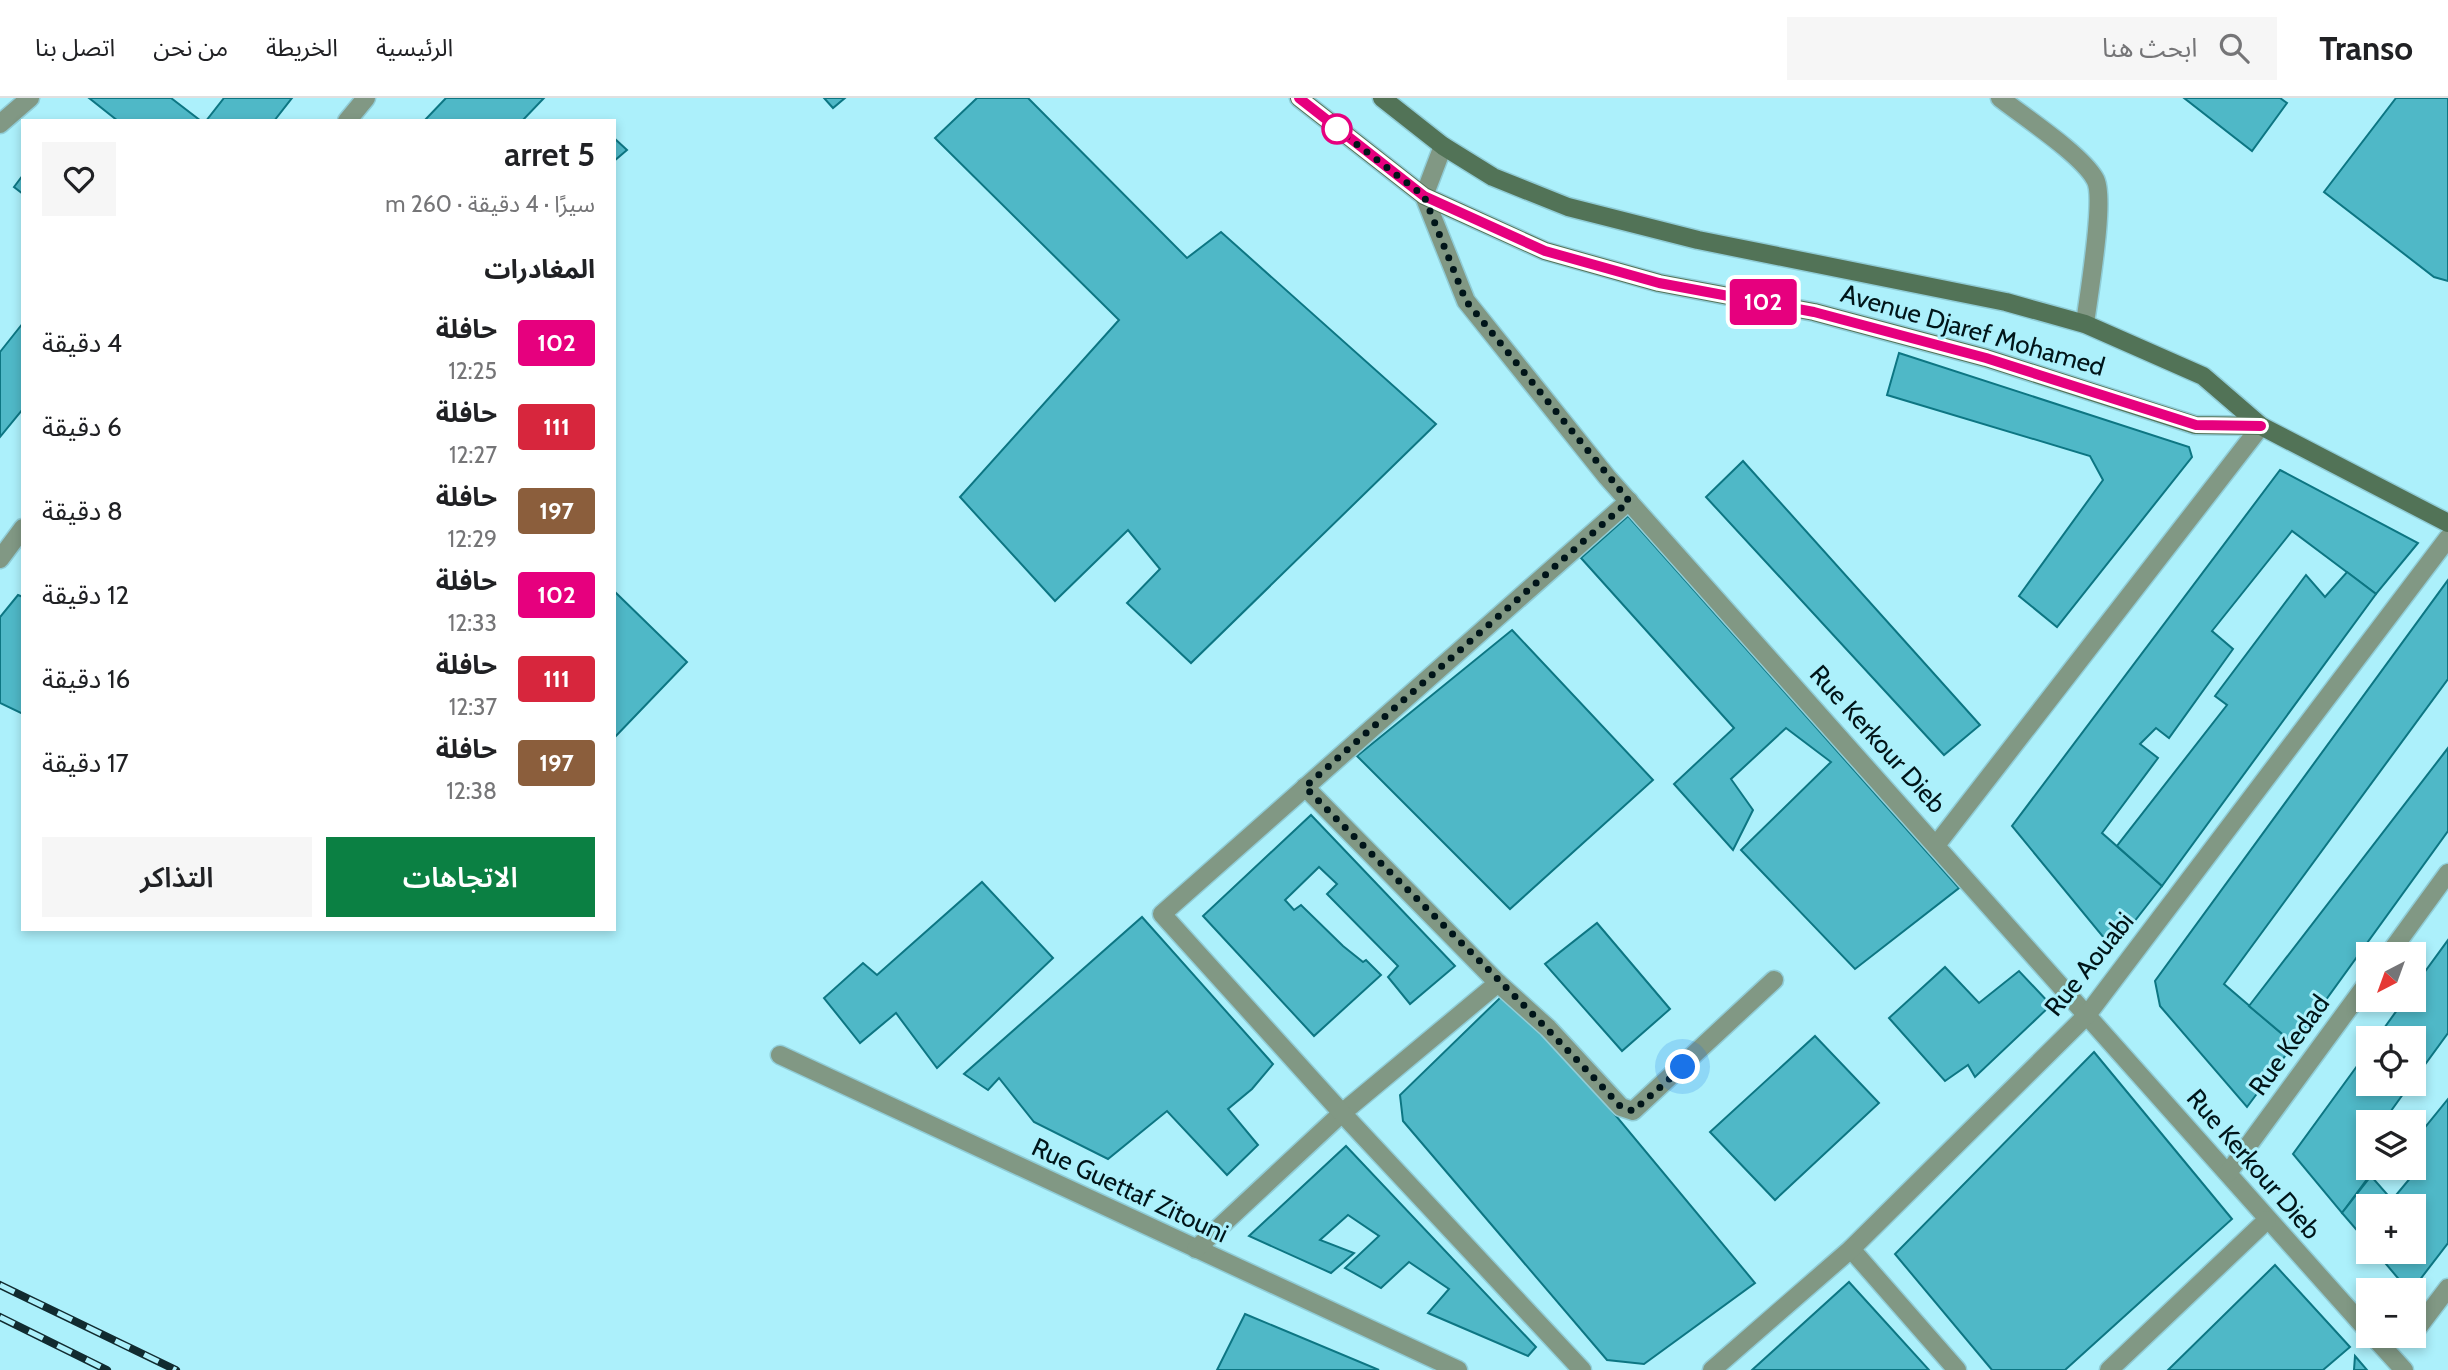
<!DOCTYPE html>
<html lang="ar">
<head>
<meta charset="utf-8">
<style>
  :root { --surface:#fff; --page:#f6f6f6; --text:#202124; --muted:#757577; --line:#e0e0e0; --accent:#0b8043 }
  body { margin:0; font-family:Cabin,"Noto Sans Arabic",sans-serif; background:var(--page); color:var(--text); direction:rtl; height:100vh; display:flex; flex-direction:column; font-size:26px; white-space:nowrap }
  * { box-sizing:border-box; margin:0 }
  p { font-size:23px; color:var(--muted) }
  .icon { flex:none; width:38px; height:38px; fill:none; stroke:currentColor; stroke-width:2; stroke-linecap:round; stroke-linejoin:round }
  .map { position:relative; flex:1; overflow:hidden; direction:ltr }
  .side { position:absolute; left:21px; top:21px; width:595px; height:812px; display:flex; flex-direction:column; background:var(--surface); border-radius:0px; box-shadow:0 4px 10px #0003; direction:rtl }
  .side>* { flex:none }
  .badge { padding:0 14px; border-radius:5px; font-size:24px; line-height:46px }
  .needle { width:46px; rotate:221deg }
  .fabs { position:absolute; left:2356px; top:844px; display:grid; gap:14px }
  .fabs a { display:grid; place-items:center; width:70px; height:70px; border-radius:0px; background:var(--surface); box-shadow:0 4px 10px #0003; font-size:35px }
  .you { position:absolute; width:35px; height:35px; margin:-18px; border:5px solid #fff; border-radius:50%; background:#1a73e8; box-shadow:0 0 0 10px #1a73e833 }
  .map>.badge { position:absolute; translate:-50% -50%; box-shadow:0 0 0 4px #fff }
  h2 { padding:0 21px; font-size:26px; line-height:63px }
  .round { display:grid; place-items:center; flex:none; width:74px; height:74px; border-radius:0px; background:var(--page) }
  .overview { display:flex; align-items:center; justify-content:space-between; height:119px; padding:0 21px }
  h1 { font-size:33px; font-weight:600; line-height:52px }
  .action { display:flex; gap:14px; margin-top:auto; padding:14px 21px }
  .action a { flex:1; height:80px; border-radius:0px; background:var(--accent); color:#fff; font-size:28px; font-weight:600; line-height:80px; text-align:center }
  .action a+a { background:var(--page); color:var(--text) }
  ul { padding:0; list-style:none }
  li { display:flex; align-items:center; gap:21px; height:84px; padding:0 21px }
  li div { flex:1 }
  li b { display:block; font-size:26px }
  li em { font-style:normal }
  li .badge { min-width:77px; font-weight:700; text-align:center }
  header { display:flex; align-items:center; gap:42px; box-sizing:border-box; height:98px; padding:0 35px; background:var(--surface); border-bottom:2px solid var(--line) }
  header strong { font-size:33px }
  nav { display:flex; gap:38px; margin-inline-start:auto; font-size:24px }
  .search { width:490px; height:63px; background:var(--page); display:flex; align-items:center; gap:18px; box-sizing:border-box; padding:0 24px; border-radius:0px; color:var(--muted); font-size:26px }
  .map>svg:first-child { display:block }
</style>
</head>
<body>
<header>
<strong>Transo</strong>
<div class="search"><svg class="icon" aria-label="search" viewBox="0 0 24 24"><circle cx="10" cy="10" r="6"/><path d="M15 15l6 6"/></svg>ابحث هنا</div>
<nav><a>الرئيسية</a><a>الخريطة</a><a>من نحن</a><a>اتصل بنا</a></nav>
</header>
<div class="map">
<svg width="2448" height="1272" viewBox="0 0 2448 1272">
  <rect width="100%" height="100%" fill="#acf0fb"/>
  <!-- building -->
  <g fill="#4fb8c7" stroke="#0d7683" stroke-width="2">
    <polygon points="89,0 171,0 201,23 118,23"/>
    <polygon points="224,0 292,0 274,23 206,23"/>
    <polygon points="446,0 544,0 522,23 424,23"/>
    <polygon points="824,0 845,0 833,10"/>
    <polygon points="977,0 1028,0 1187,160 1221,134 1436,326 1191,565 1127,505 1160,471 1128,432 1055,503 960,399 1119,222 935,40"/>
    <polygon points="2184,0 2280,0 2287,5 2252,53"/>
    <polygon points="2396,0 2448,0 2448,183 2434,179 2324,94"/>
    <polygon points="614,40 627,52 614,63"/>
    <polygon points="23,77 23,96 14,89"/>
    <polygon points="23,225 23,311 0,339 0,254"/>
    <polygon points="1899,255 2189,349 2192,359 2057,529 2019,498 2103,382 2090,358 1887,297"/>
    <polygon points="1743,363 1980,627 1944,657 1706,399"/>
    <polygon points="2280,372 2418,445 2376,496 2292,433 2212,533 2233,551 2169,640 2156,630 2140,646 2158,660 2102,735 2162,788 2123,838 2104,840 2012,728"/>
    <polygon points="1628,418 1959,790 1855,871 1741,752 1831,664 1786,630 1731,681 1753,712 1733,752 1674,686 1734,630 1581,460"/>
    <polygon points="2347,474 2376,496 2162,788 2117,748 2227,607 2215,598 2306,477 2325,499"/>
    <polygon points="2448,482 2448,581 2224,886 2294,946 2247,1009 2160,908 2155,883"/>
    <polygon points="614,493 687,564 614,640"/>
    <polygon points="18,497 23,499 23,616 0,605 0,519"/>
    <polygon points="1512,532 1653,682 1510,811 1357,658"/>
    <polygon points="2448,650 2448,733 2294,946 2249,908"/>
    <polygon points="1311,717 1455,868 1410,906 1388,879 1398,868 1327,796 1337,786 1319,769 1285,802 1294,812 1301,807 1343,848 1363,864 1366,862 1381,877 1314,938 1203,818"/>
    <polygon points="982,784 1053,860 937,970 896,915 860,945 824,900 863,865 877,877"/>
    <polygon points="1142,819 1273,966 1252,991 1228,1011 1258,1047 1227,1077 1167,1013 1108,1061 1034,1024 999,980 988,992 964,976"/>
    <polygon points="1597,825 1670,911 1622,953 1545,866"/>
    <polygon points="2448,842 2448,935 2413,983 2413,940 2377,940 2405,901 2413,901 2413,890"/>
    <polygon points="1945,869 1979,905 2019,873 2051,907 1975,979 1968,967 1945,983 1889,920"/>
    <polygon points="1502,898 1538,924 1755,1185 1644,1266 1607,1262 1403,1023 1400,997"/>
    <polygon points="1815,938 1879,1005 1775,1102 1710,1034"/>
    <polygon points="2368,953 2368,985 2411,985 2383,1024 2368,1024 2368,1069 2376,1069 2342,1115 2293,1056"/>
    <polygon points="2094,954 2232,1121 2065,1272 1992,1272 1895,1156"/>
    <polygon points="2448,1001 2448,1145 2412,1192 2408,1192 2375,1153 2413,1153 2413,1108 2368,1108 2368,1145 2342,1115 2371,1078 2392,1102 2417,1072 2413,1068 2413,1044"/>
    <polygon points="1346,1048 1536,1249 1528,1258 1428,1215 1449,1191 1409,1164 1381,1190 1345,1170 1379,1138 1348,1117 1320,1142 1354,1155 1331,1175 1249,1138"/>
    <polygon points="2275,1167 2350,1249 2323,1272 2168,1272"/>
    <polygon points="1849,1184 1929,1272 1752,1272"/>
    <polygon points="1245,1216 1379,1272 1217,1272"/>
    <polygon points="2355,1258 2367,1272 2354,1272"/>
  </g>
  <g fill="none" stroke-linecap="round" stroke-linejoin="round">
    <!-- lane casing -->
    <g stroke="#90cdd7" stroke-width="21">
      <path id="lane" d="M2000,0c24,19 81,56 95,81 11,18 -7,119 -10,145"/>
    </g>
    <!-- street casing -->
    <g stroke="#90cdd7" stroke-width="21">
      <g id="street">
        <polyline points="347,23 366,0"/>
        <polyline points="0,26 30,0"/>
        <polyline points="1443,48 1424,98 1466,203 1607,379 2368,1233"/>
        <polyline points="0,461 23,430"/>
        <polyline points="1937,746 2261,328"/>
        <polyline points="2389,856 2448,775"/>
        <polyline points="1498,885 1548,930 1621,1009 1633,1013 1774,882"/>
        <polyline points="780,957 1458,1272"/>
        <polyline points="2228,1075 2368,884"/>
        <polyline points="1196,1151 1342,1015 1498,885 1305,689"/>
        <polyline points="1851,1151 1957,1272"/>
        <polyline points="2413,1236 2448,1190"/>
        <polyline points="2372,1237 2404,1272"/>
        <polyline points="1582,1272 1342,1015 1162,816 1629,403"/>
        <polyline points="1712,1272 1851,1151 2087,917 2448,440"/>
        <polyline points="2109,1272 2267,1122"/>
      </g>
    </g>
    <!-- secondary casing -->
    <g stroke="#90cdd7" stroke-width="21">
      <g id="secondary">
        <polyline points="1299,0 1424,98 1545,153 1659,185 1814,214 1986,260 2195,327 2261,328"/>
        <polyline points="1382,0 1443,48 1493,79 1568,109 1698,142 2006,204 2085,226 2203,278 2261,328 2448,425"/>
      </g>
    </g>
    <!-- lane -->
    <use href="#lane" stroke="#819884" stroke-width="18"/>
    <!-- street -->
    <use href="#street" stroke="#819884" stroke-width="18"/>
    <!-- secondary -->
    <use href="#secondary" stroke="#527357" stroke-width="18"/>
    <!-- rail casing -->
    <g stroke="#112b30" stroke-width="8">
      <g id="rail">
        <polyline points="0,1187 176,1272"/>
        <polyline points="0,1219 107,1272"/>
      </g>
    </g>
    <!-- rail -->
    <use href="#rail" stroke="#acf0fb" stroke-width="5" stroke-dasharray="16" stroke-linecap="butt"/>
  </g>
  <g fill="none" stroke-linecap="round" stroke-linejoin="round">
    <!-- line casing -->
    <g stroke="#fff" stroke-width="16">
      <polyline id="line" points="1299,0 1424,98 1545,153 1659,185 1814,214 1986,260 2196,327 2261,328"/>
    </g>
    <!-- line -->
    <use href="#line" stroke="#e6007e" stroke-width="10"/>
    <!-- walk -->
    <path stroke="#001519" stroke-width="7" stroke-dasharray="0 12.6" d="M1337,31l87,67 42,105 163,200 -324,286c105,107 215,210 316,320l12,4 50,-44"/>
  </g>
  <!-- markers -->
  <circle fill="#fff" stroke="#e6007e" stroke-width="3.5" cx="1337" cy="31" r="14"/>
  <g text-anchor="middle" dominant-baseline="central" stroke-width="6" stroke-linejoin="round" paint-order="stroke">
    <!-- street labels -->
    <g font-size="26" fill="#001519" stroke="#acf0fb">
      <text transform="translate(1973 232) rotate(16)">Avenue Djaref Mohamed</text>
      <text transform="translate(1878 641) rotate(48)">Rue Kerkour Dieb</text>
      <text transform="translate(2089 866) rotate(-51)">Rue Aouabi</text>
      <text transform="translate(2289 947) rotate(-54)">Rue Kedad</text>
      <text transform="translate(2254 1066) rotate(49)">Rue Kerkour Dieb</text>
      <text transform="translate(1130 1092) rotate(25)">Rue Guettaf Zitouni</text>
    </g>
  </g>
</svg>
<div class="fabs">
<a><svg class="needle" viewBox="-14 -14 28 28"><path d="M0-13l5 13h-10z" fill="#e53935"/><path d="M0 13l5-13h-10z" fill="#757577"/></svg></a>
<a><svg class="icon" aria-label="locate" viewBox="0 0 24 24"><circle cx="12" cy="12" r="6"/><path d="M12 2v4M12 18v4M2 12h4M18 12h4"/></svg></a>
<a><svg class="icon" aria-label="layers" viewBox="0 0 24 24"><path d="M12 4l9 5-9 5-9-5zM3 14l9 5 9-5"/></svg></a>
<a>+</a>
<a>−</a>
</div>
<div class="you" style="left:1683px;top:969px"></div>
<b class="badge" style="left:1763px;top:204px;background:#e6007e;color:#fff">102</b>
<section class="side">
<div class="overview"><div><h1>arret 5</h1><p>سيرًا · 4 دقيقة · 260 m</p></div><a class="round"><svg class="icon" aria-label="heart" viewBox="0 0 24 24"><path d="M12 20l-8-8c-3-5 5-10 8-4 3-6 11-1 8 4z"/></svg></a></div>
<h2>المغادرات</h2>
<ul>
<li><span class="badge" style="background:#e6007e;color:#fff">102</span><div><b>حافلة</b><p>12:25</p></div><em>4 دقيقة</em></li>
<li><span class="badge" style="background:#d7263d;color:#fff">111</span><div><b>حافلة</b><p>12:27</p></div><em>6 دقيقة</em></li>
<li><span class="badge" style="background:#8b5e3c;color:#fff">197</span><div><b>حافلة</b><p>12:29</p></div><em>8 دقيقة</em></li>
<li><span class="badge" style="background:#e6007e;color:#fff">102</span><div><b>حافلة</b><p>12:33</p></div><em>12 دقيقة</em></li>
<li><span class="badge" style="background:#d7263d;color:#fff">111</span><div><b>حافلة</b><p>12:37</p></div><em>16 دقيقة</em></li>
<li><span class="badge" style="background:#8b5e3c;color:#fff">197</span><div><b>حافلة</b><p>12:38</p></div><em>17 دقيقة</em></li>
</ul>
<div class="action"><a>الاتجاهات</a><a>التذاكر</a></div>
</section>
</div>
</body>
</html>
